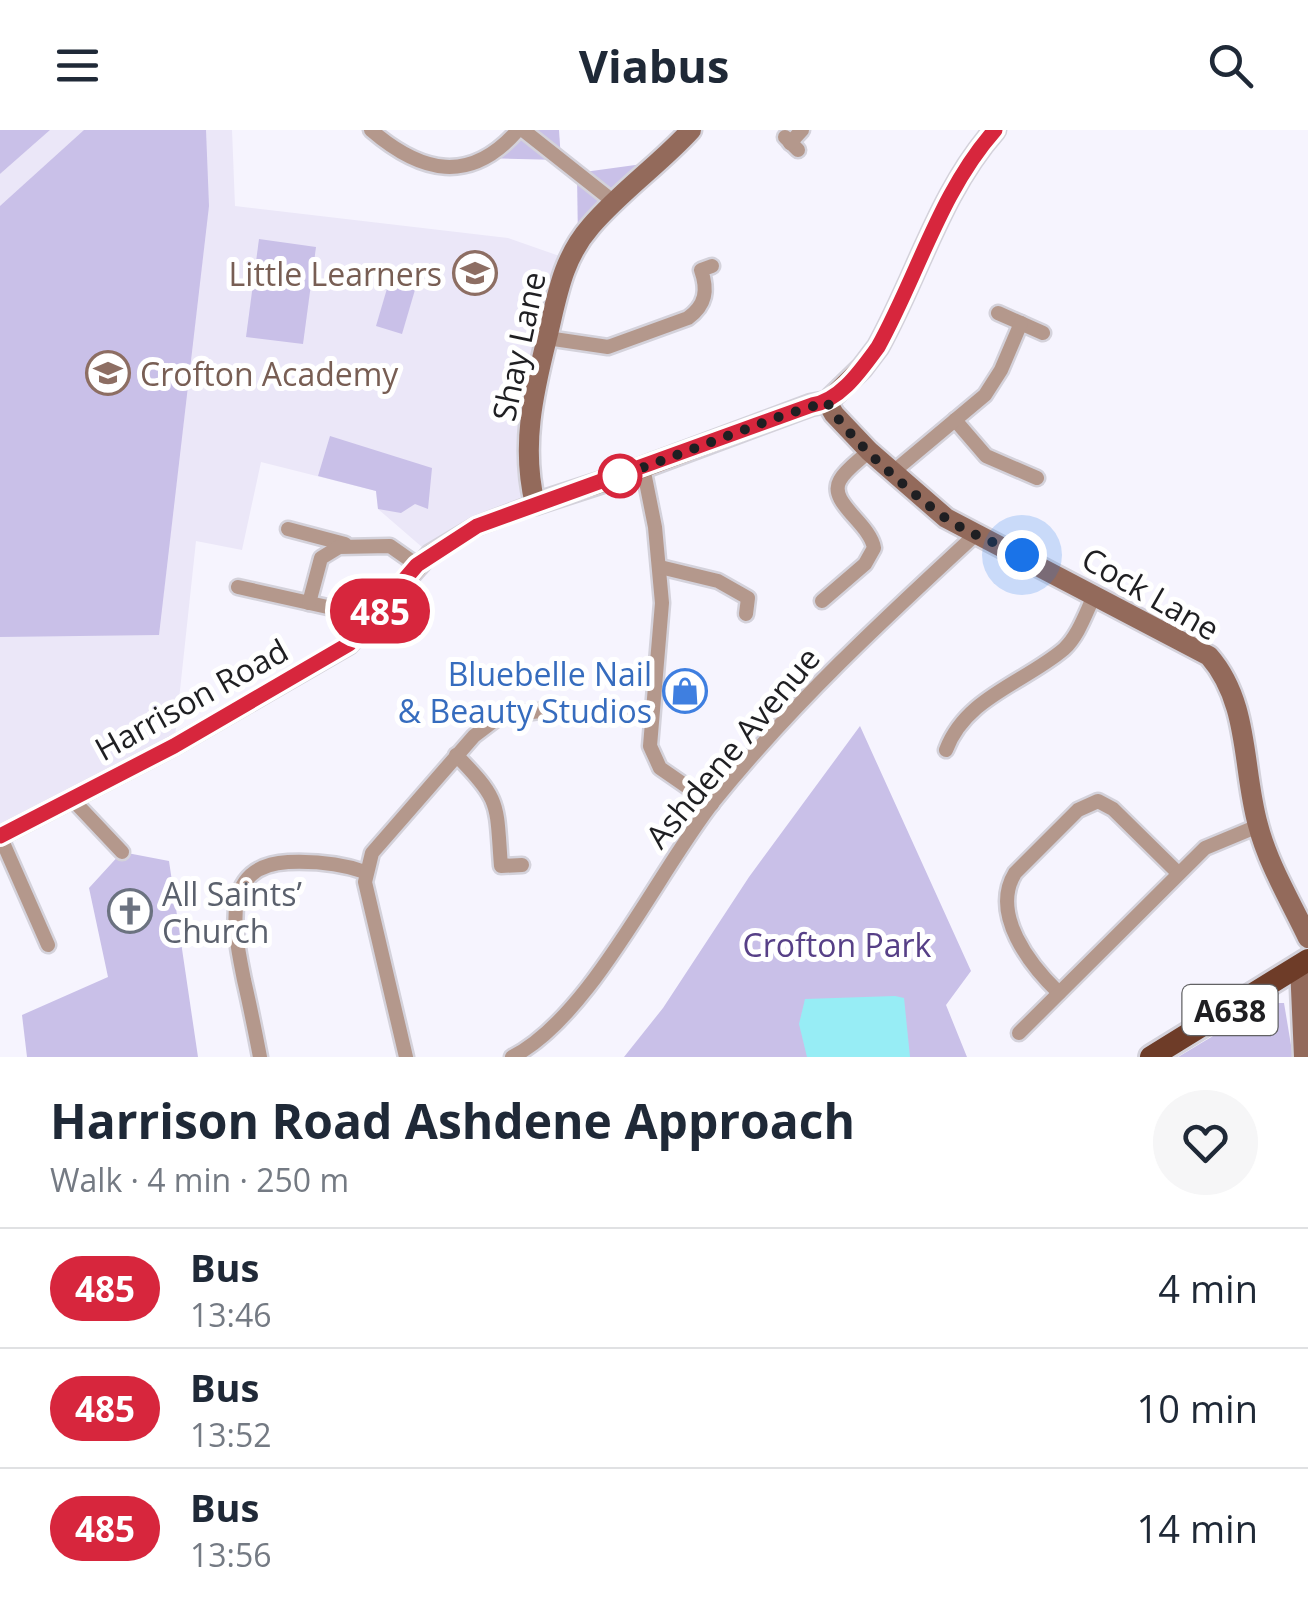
<!DOCTYPE html>
<html lang="en">
<head>
<meta charset="utf-8">
<style>
  :root { --surface:#fff; --page:#f6f6f7; --text:#1f2937; --muted:#747a83; --line:#e0e1e3 }
  body { margin:0; font-family:"Open Sans",sans-serif; background:var(--page); color:var(--text); height:100vh; display:flex; flex-direction:column; font-size:38px; white-space:nowrap }
  * { box-sizing:border-box; margin:0 }
  p { font-size:32px; color:var(--muted) }
  .icon { flex:none; width:55px; height:55px; fill:none; stroke:currentColor; stroke-width:2; stroke-linecap:round; stroke-linejoin:round }
  .map { position:relative; height:927px; overflow:hidden }
  .drawer { display:flex; flex-direction:column; background:var(--surface); flex:1 }
  .drawer>* { flex:none }
  .badge { padding:0 20px; border-radius:32px; font-size:35px; line-height:65px }
  .you { position:absolute; width:50px; height:50px; margin:-25px; border:8px solid #fff; border-radius:50%; background:#1a73e8; box-shadow:0 0 0 15px #1a73e833 }
  .map>.badge { position:absolute; translate:-50% -50%; box-shadow:0 0 0 5px #fff }
  .round { display:grid; place-items:center; flex:none; width:105px; height:105px; border-radius:52px; background:var(--page) }
  .headline { display:flex; align-items:center; justify-content:space-between; height:170px; padding:0 50px }
  h1 { font-size:48px; font-weight:700; line-height:75px }
  ul { padding:0; list-style:none }
  li { display:flex; align-items:center; gap:30px; height:120px; padding:0 50px; border-top:2px solid var(--line) }
  li div { flex:1 }
  li b { display:block; font-size:38px }
  li em { font-style:normal }
  li .badge { min-width:110px; font-weight:700; text-align:center }
  header { display:flex; justify-content:space-between; align-items:center; height:130px; padding:0 50px; background:var(--surface); font-size:45px; font-weight:700 }
  .map>svg:first-child { display:block }
</style>
</head>
<body>
<header><svg class="icon" aria-label="menu" viewBox="0 0 24 24"><path d="M4 6h16M4 12h16M4 18h16"/></svg>Viabus<svg class="icon" aria-label="search" viewBox="0 0 24 24"><circle cx="10" cy="10" r="6"/><path d="M15 15l6 6"/></svg></header>
<div class="map">
<svg width="1308" height="927" viewBox="0 0 1308 927">
  <rect width="100%" height="100%" fill="#f6f4fe"/>
  <!-- built -->
  <polygon fill="#ebe7f8" points="50,0 232,0 235,76 508,108 568,129 540,230 535,374 430,424 378,379 376,361 261,332 242,420 196,411 174,616 0,706 0,44"/>
  <!-- green -->
  <g fill="#c9c0e8">
    <polygon points="0,0 50,0 0,44"/>
    <polygon points="84,0 206,0 209,76 159,505 0,507 0,76"/>
    <polygon points="518,0 559,0 561,30 481,28"/>
    <polygon points="657,32 578,113 577,43"/>
    <polygon points="259,109 316,117 303,214 246,207"/>
    <polygon points="391,145 417,153 402,204 376,196"/>
    <polygon points="330,306 432,338 428,379 415,374 401,383 378,379 376,361 318,346"/>
    <polygon points="860,596 971,841 946,875 967,927 624,927 663,878 749,747"/>
    <polygon points="122,722 169,731 198,927 27,927 22,885 108,847 89,758"/>
    <polygon points="1268,873 1284,873 1293,927 1178,927"/>
  </g>
  <!-- water -->
  <polygon fill="#97edf5" points="895,866 904,868 910,927 807,927 799,894 805,869"/>
  <g fill="none" stroke-linecap="round" stroke-linejoin="round">
    <!-- minor casing -->
    <g stroke="#d4d2db" stroke-width="19">
      <g id="minor">
        <path d="M371,0c50,43 99,55 147,0"/>
        <polyline points="523,0 614,72"/>
        <polyline points="785,7 798,20"/>
        <polyline points="790,13 802,0"/>
        <polyline points="998,183 1043,203"/>
        <path d="M547,208l61,9 80,-29c18,-13 20,-28 13,-48l11,-4"/>
        <polyline points="955,290 986,326 1037,348"/>
        <polyline points="643,337 655,397 662,473 650,616 660,638 712,674"/>
        <polyline points="893,342 985,265 1001,240 1021,193"/>
        <polyline points="288,399 345,414"/>
        <polyline points="660,437 718,451 748,468 746,484"/>
        <polyline points="238,457 332,478"/>
        <path d="M822,471l43,-37 9,-16c-4,-25 -47,-46 -34,-68 6,-11 20,-20 29,-29"/>
        <polyline points="309,473 321,428 339,417 390,416 417,435"/>
        <path d="M946,620c20,-53 78,-67 118,-101 15,-14 22,-37 31,-55"/>
        <path d="M456,625c46,46 40,49 45,111l21,-1"/>
        <polyline points="71,668 122,722"/>
        <polyline points="0,706 48,815"/>
        <path d="M1059,863c-29,-28 -69,-79 -44,-120l63,-63 20,-9 15,8 64,63"/>
        <polyline points="1019,903 1205,718 1258,696"/>
        <path d="M260,927c-5,-26 -10,-51 -16,-77 -9,-46 -26,-114 44,-118 26,-1 52,1 77,10"/>
        <polyline points="406,927 365,752 372,723 474,606 499,587 546,580 651,585"/>
        <path d="M512,927c78,-39 145,-184 202,-256 79,-98 170,-182 262,-267"/>
      </g>
    </g>
    <!-- tertiary casing -->
    <g stroke="#d4d2db" stroke-width="22">
      <polyline id="tertiary" points="0,706 174,616 349,515 430,424 477,396 535,374"/>
    </g>
    <!-- secondary casing -->
    <g stroke="#d4d2db" stroke-width="25">
      <g id="secondary">
        <path d="M691,0c-31,34 -70,61 -100,96 -29,33 -34,71 -44,112 -14,56 -26,109 -12,166l80,-26 196,-73 16,-3"/>
        <path d="M827,272l7,12 35,37 77,67 263,138c41,47 33,112 49,169 10,39 33,77 50,113"/>
        <path d="M827,272l35,-34 16,-21c40,-72 62,-155 117,-217"/>
        <polyline points="1300,836 1304,927"/>
      </g>
    </g>
    <!-- trunk casing -->
    <g stroke="#d4d2db" stroke-width="28">
      <polyline id="trunk" points="1151,927 1308,830"/>
    </g>
    <!-- minor -->
    <use href="#minor" stroke="#b4988c" stroke-width="14"/>
    <!-- tertiary -->
    <use href="#tertiary" stroke="#b4988c" stroke-width="18"/>
    <!-- secondary -->
    <use href="#secondary" stroke="#936a5b" stroke-width="20"/>
    <!-- trunk -->
    <use href="#trunk" stroke="#6e3c28" stroke-width="22"/>
  </g>
  <g fill="none" stroke-linecap="round" stroke-linejoin="round">
    <!-- line casing -->
    <g stroke="#fff" stroke-width="22">
      <path id="line" d="M0,706l174,-90 175,-102 68,-79 60,-39 335,-121c29,-5 49,-35 66,-58 40,-72 62,-155 117,-217"/>
    </g>
    <!-- line -->
    <use href="#line" stroke="#d7263d" stroke-width="15"/>
    <!-- walk -->
    <path stroke="#1f1f22" stroke-width="10" stroke-dasharray="0 18" d="M620,346l-5,2 166,-62 46,-14c20,36 83,90 117,115 23,16 52,26 78,38"/>
  </g>
  <!-- icons -->
  <defs>
    <g id="school-ring" transform="scale(2.25)"><circle r="9.5" fill="#fff" stroke="#8d6e63" stroke-width="1.5"/><path d="M0-5L7-2L0 1L-7-2ZM-4 1L0 2.5L4 1V4Q0 6-4 4Z" fill="#8d6e63"/></g>
    <g id="shop-ring" transform="scale(2.25)"><circle r="9.5" fill="#fff" stroke="#3f7fe0" stroke-width="1.5"/><path d="M-5-2.5h2.3a2.7 3.5 0 0 1 5.4 0H5L5.5 6h-11ZM-1.5-2.5h3a1.5 2.3 0 0 0-3 0Z" fill="#3f7fe0"/></g>
    <g id="church-ring" transform="scale(2.25)"><circle r="9.5" fill="#fff" stroke="#6b7280" stroke-width="1.5"/><path d="M-1.2-6h2.4v3.5h3.3v2.4h-3.3V6h-2.4V-.1h-3.3v-2.4h3.3Z" fill="#6b7280"/></g>
  </defs>
  <g fill-rule="evenodd">
    <use href="#school-ring" x="475" y="143"/>
    <use href="#school-ring" x="108" y="243"/>
    <use href="#shop-ring" x="685" y="561"/>
    <use href="#church-ring" x="130" y="781"/>
  </g>
  <!-- markers -->
  <circle fill="#fff" stroke="#d7263d" stroke-width="5" cx="620" cy="346" r="20"/>
  <g text-anchor="middle" dominant-baseline="central" stroke-width="10" stroke-linejoin="round" paint-order="stroke">
    <!-- shield labels -->
    <rect fill="#fff" stroke="#626264" stroke-width="2.5" x="1182.5" y="855" width="95" height="50" rx="8"/>
    <g font-size="30" font-weight="bold" fill="#1f1f22">
      <text x="1230" y="880">A638</text>
    </g>
    <!-- education labels -->
    <g font-size="32" fill="#785e54" stroke="#fff" text-anchor="end">
      <text x="442" y="143">Little Learners</text>
      <text x="140" y="243" text-anchor="start">Crofton Academy</text>
    </g>
    <!-- street labels -->
    <g font-size="32" fill="#1f1f22" stroke="#fff">
      <text transform="translate(518 216) rotate(-78)">Shay Lane</text>
      <text transform="translate(1151 463) rotate(30)">Cock Lane</text>
      <text transform="translate(191 569) rotate(-29)">Harrison Road</text>
      <text transform="translate(732 617) rotate(-50)">Ashdene Avenue</text>
    </g>
    <!-- shop labels -->
    <g font-size="32" fill="#366cbe" stroke="#fff" text-anchor="end">
      <text x="652" y="543">Bluebelle Nail<tspan x="652" dy="37">&amp; Beauty Studios</tspan></text>
    </g>
    <!-- worship labels -->
    <g font-size="32" fill="#5b616d" stroke="#fff" text-anchor="start">
      <text x="162" y="763">All Saints’<tspan x="162" dy="37">Church</tspan></text>
    </g>
    <!-- park labels -->
    <g font-size="32" fill="#574087" stroke="#fff">
      <text x="837" y="814">Crofton Park</text>
    </g>
  </g>
</svg>
<div class="you" style="left:1022px;top:425px"></div>
<b class="badge" style="left:380px;top:481px;background:#d7263d;color:#fff">485</b>
</div>
<section class="drawer">
<div class="headline"><div><h1>Harrison Road Ashdene Approach</h1><p>Walk · 4 min · 250 m</p></div><a class="round"><svg class="icon" aria-label="heart" viewBox="0 0 24 24"><path d="M12 20l-8-8c-3-5 5-10 8-4 3-6 11-1 8 4z"/></svg></a></div>
<ul>
<li><span class="badge" style="background:#d7263d;color:#fff">485</span><div><b>Bus</b><p>13:46</p></div><em>4 min</em></li>
<li><span class="badge" style="background:#d7263d;color:#fff">485</span><div><b>Bus</b><p>13:52</p></div><em>10 min</em></li>
<li><span class="badge" style="background:#d7263d;color:#fff">485</span><div><b>Bus</b><p>13:56</p></div><em>14 min</em></li>
</ul>
</section>
</body>
</html>
